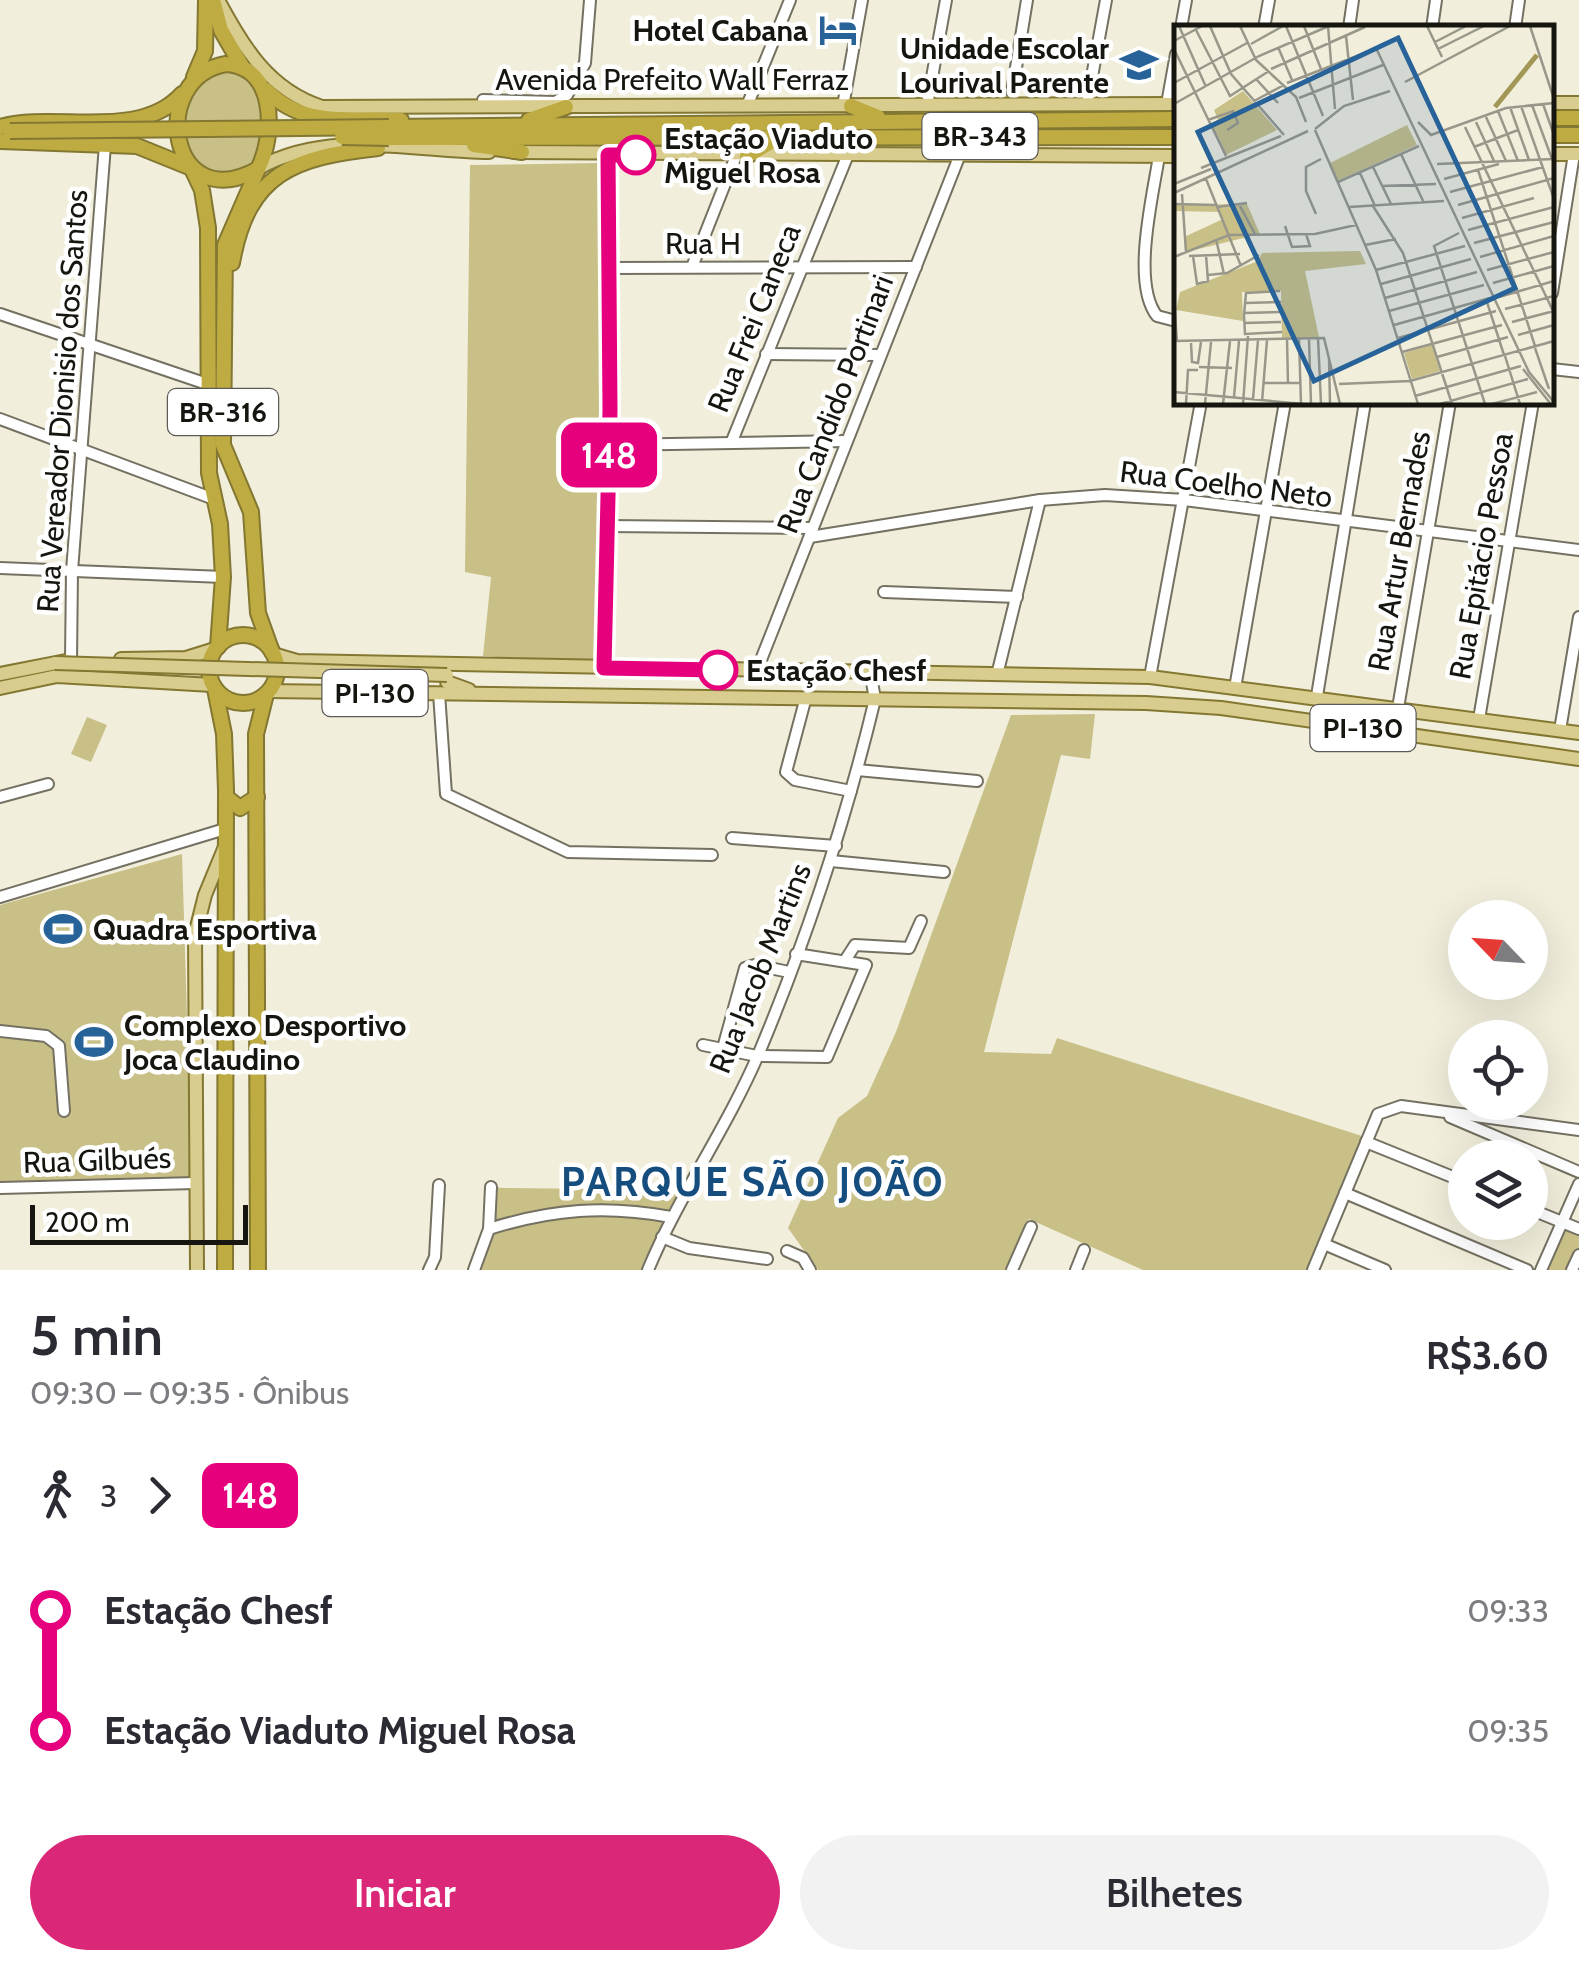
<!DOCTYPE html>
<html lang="pt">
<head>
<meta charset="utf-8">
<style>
  :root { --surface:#fff; --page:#f2f2f3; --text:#2b2b33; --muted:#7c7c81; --accent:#db2777 }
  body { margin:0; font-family:Cabin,sans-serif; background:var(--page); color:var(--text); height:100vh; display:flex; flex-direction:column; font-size:38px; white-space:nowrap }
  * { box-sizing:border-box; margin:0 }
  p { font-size:32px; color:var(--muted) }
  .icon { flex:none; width:55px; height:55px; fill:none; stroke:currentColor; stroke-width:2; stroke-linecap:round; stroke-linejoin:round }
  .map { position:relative; height:1270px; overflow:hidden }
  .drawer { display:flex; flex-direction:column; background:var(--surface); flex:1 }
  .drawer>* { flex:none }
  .badge { padding:0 20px; border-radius:15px; font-size:35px; line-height:65px }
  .needle { width:65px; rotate:295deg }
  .tools { position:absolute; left:1448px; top:900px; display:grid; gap:20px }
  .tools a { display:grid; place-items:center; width:100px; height:100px; border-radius:50%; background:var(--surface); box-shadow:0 10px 40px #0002; font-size:50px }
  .scale { position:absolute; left:30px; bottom:25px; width:218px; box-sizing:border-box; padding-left:10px; border:5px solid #16150f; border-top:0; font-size:28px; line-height:35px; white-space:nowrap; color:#16150f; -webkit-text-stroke:8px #fff; paint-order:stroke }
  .map>.badge { position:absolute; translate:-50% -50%; box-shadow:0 0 0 5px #fff }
  .legs { display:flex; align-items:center; gap:15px; height:110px; padding:0 30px; font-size:32px }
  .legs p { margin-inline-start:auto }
  .head { display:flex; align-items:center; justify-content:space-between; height:170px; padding:0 30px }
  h1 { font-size:55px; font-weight:600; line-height:75px }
  .cta { display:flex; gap:20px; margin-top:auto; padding:20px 30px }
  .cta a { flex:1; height:115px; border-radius:60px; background:var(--accent); color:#fff; font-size:40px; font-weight:600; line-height:115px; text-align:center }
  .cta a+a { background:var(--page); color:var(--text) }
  ul { padding:0 30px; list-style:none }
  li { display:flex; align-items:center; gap:35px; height:120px; font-size:38px }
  li i { display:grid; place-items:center; width:15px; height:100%; margin:0 12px; background:currentColor }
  li i::after { content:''; width:25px; height:25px; margin:-12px; border:8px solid; border-radius:50%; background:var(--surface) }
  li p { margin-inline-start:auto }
  li:first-child i { background:linear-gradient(#0000 50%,currentColor 0) }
  li:last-child i { background:linear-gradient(currentColor 50%,#0000 0) }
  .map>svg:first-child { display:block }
</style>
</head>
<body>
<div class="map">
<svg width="1579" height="1270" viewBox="0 0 1579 1270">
  <rect width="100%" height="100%" fill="#f1eedc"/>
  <!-- green -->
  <g fill="#c9c088">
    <path d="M221,71c51,4 44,57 34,92l-27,12 -29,-8c-21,-37 -21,-78 22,-96z"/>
    <polygon points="598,163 603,408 595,663 483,656 491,577 465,572 470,165"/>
    <polygon points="1095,714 1090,759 1061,755 984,1052 1051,1054 1057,1038 1362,1136 1307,1270 1143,1270 1029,1219 1007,1270 818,1270 788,1228 838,1118 867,1096 896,1032 1011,715"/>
    <polygon points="87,717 107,725 91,762 71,754"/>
    <polygon points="182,854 192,1178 0,1185 0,905"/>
    <polygon points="493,1187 504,1188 683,1190 646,1270 478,1270"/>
    <polygon points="1563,1226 1579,1233 1579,1247 1568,1270 1543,1270"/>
  </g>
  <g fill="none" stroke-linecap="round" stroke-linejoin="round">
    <!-- minor casing -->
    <g stroke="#747162" stroke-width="14">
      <g id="minor">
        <polyline points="1181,28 1186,0"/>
        <polyline points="1264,28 1269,0"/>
        <polyline points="1349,28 1353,0"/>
        <polyline points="1432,28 1436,0"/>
        <polyline points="1515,28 1519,0"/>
        <polyline points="1012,92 1027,0"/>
        <polyline points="483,100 555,102 567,95 585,63 590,0"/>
        <polyline points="1087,104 1106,0"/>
        <polyline points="1167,104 1176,54"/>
        <polyline points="927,105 946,0"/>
        <polyline points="747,106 790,0"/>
        <polyline points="843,106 862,0"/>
        <path d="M1159,156c-6,39 -28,127 -2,160l19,5"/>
        <polyline points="692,267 736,156"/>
        <polyline points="610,268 916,267"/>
        <polyline points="1552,293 1574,154"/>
        <polyline points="0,314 210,385"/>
        <polyline points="766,354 879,355"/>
        <polyline points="1552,369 1579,372"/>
        <polyline points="0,419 214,499"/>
        <polyline points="732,441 847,157"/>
        <polyline points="609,445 846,441"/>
        <polyline points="607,526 813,528"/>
        <polyline points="810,537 1040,500 1105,495 1184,500 1579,550"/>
        <polyline points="0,568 223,577"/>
        <polyline points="884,592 1017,597"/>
        <polyline points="71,660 72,571 105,145"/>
        <polyline points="604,668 609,445 608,155"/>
        <polyline points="757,670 959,157"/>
        <polyline points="997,675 1040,500"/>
        <polyline points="1150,677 1201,402"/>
        <polyline points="1235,688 1285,402"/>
        <polyline points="439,693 446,794 568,852 712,855"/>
        <polyline points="1317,696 1365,402"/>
        <polyline points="806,697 786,772 795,780 851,791"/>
        <polyline points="1398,708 1450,402"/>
        <polyline points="1479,719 1533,402"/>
        <polyline points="1560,730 1579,617"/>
        <polyline points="857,770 977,781"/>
        <polyline points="0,797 48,784"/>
        <polyline points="732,838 836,846"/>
        <polyline points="831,861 944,872"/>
        <polyline points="0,897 225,829"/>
        <polyline points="846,959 855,945 909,948 921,921"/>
        <polyline points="0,1031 46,1036 59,1046 64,1111"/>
        <polyline points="703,1045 757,1056 827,1057 866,965 796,954"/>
        <polyline points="723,1048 745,968 755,965 789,972"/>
        <polyline points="1450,1117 1579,1172"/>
        <polyline points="1366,1142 1465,1182"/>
        <polyline points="0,1188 196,1183"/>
        <polyline points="1345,1193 1527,1270"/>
        <polyline points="1530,1209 1579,1229"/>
        <path d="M489,1229c63,-20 117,-24 182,-12"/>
        <polyline points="662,1237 689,1248 767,1259"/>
        <polyline points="1324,1244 1385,1270"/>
        <polyline points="787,1251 803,1258 810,1270"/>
        <polyline points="429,1270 435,1257 439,1185"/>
        <polyline points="474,1270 489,1229 491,1187"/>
        <path d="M648,1270c31,-75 79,-142 111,-217 48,-115 87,-233 116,-354l-5,-28"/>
        <polyline points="1012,1270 1031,1227"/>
        <polyline points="1076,1270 1084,1250"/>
        <polyline points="1313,1270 1378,1114 1401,1106 1579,1130"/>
        <polyline points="1541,1270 1579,1184"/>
        <polyline points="1572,1270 1579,1255"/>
      </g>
    </g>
    <!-- major casing -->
    <g stroke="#837731" stroke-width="16">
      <g id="major">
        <path d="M218,0c25,47 51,90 104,107l854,-3"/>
        <polyline points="1552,103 1579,103"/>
        <polyline points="514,152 1176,156"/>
        <polyline points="1552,154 1579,154"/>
        <path d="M259,168c69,-39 154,-17 230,-16"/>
        <polyline points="273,654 297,661 1150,677 1579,733"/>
        <polyline points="121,659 186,658 215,649"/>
        <polyline points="0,674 66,661"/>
        <polyline points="447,682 469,690"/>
        <polyline points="0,688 57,676 212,685"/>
        <polyline points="268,691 1146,703 1221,708 1579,759"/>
        <polyline points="197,1270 195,935 205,895 224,849"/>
      </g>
    </g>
    <!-- highway casing -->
    <g stroke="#837731" stroke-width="18">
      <g id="highway">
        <polyline points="213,0 221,30 243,68"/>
        <path d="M226,64c51,3 49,72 32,105 -90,50 -110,-92 -32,-105z"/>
        <polyline points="194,77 205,51 206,0"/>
        <path d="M266,90c39,39 84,27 135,30"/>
        <polyline points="851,106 878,117"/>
        <polyline points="1552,118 1579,118"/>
        <polyline points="529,120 566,107"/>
        <path d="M0,127c55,-16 139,15 182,-33"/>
        <polyline points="389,127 1176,119"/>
        <polyline points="1552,135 1579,135"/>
        <polyline points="389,138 1176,137"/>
        <polyline points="0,141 137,146 189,167"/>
        <polyline points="474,145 522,152"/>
        <polyline points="747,156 783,135"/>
        <polyline points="192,169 202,190 208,228 209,473 220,524 223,577 218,647"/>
        <polyline points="258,169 225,245 223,445 251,512 258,613 272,652"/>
        <path d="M232,263c16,-91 63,-106 146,-115"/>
        <circle cx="243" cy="669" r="34"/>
        <polyline points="215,689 224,734 226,790 225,1270"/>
        <polyline points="226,797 240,808 257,797"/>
        <polyline points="258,1270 256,734 266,694"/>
      </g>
    </g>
    <!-- minor -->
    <use href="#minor" stroke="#fff" stroke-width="10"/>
    <!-- major -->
    <use href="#major" stroke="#d8cd8e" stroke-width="12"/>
    <!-- highway -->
    <use href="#highway" stroke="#beac43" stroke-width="14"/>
    <!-- major-bridge casing -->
    <g stroke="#837731" stroke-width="16" stroke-linecap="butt">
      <polyline id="major-bridge" points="55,663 447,675"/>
    </g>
    <!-- highway-bridge casing -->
    <g stroke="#837731" stroke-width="18" stroke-linecap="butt">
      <g id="highway-bridge">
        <polyline points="10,131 389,127"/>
        <polyline points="342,137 389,138"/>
      </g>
    </g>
    <!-- major-bridge -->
    <use href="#major-bridge" stroke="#d8cd8e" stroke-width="12"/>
    <!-- highway-bridge -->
    <use href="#highway-bridge" stroke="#beac43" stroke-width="14"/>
  </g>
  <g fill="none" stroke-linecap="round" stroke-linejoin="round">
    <!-- line-1 casing -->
    <g stroke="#fff" stroke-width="22">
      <polyline id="line-1" points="636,155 608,155 610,410 604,668 718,670"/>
    </g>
    <!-- line-1 -->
    <use href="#line-1" stroke="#e6007e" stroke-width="15"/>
  </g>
  <!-- icons -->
  <defs>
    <g id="hotel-bare" transform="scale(3)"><path d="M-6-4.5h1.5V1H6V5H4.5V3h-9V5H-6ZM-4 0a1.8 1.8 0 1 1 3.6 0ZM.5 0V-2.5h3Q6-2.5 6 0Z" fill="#276299" stroke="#fff" stroke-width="2.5" paint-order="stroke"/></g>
    <g id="school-bare" transform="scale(3)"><path d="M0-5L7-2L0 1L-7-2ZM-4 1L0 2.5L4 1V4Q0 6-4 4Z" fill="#276299" stroke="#fff" stroke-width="2.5" paint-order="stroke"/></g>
    <g id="stadium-bare" transform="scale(3)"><path d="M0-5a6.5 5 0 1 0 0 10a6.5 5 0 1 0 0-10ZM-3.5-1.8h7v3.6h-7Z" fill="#276299" stroke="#fff" stroke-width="2.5" paint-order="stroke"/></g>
  </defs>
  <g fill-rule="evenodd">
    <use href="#hotel-bare" x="838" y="30"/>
    <use href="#school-bare" x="1139" y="65"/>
    <use href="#stadium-bare" x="63" y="929"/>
    <use href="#stadium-bare" x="94" y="1042"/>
  </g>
  <!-- markers -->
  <g fill="#fff" stroke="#e6007e" stroke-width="5">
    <circle cx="636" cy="155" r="18"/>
    <circle cx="718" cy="670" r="18"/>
  </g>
  <g text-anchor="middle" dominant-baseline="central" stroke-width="9" stroke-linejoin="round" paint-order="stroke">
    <!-- shield labels -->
    <g fill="#fff" stroke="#5c5b57" stroke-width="2.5">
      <rect x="922.5" y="113" width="115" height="46" rx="8"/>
      <rect x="168" y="389" width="110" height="46" rx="8"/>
      <rect x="322.5" y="670" width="105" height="46" rx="8"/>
      <rect x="1310.5" y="705" width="105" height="46" rx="8"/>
    </g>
    <g font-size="28" font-weight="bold" fill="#16150f">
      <text x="980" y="136">BR-343</text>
      <text x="223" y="412">BR-316</text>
      <text x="375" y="693">PI-130</text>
      <text x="1363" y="728">PI-130</text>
    </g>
    <!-- poi labels -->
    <g font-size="30" font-weight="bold" fill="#16150f" stroke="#fff" text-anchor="end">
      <text x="808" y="30">Hotel Cabana</text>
      <text x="1109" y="48">Unidade Escolar<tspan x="1109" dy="34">Lourival Parente</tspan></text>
      <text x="93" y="929" text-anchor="start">Quadra Esportiva</text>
      <text x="124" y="1025" text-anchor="start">Complexo Desportivo<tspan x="124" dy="34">Joca Claudino</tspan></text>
    </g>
    <!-- street labels -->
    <g font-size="30" fill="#16150f" stroke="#fff">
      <text x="672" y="79">Avenida Prefeito Wall Ferraz</text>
      <text x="703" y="243">Rua H</text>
      <text transform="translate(754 318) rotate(-68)">Rua Frei Caneca</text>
      <text transform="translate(62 401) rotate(-86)">Rua Vereador Dionisio dos Santos</text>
      <text transform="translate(835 404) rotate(-69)">Rua Candido Portinari</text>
      <text transform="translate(1226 484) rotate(7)">Rua Coelho Neto</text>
      <text transform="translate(1399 551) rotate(-80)">Rua Artur Bernades</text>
      <text transform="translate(1481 556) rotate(-80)">Rua Epitácio Pessoa</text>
      <text transform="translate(760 968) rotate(-68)">Rua Jacob Martins</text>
      <text transform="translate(97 1160) rotate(-2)">Rua Gilbués</text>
    </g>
    <!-- stop labels -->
    <g font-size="30" font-weight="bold" fill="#16150f" stroke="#fff" text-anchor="start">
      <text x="664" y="138">Estação Viaduto<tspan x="664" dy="34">Miguel Rosa</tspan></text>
      <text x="746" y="670">Estação Chesf</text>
    </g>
    <!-- district labels -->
    <g font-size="40" font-weight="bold" letter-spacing="2.5" fill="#164d7f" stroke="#fff">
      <text x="753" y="1181">PARQUE SÃO JOÃO</text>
    </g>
  </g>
  <!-- overview -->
  <g transform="translate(1174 25)">
    <rect width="380" height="380" fill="#f1eedc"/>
    <path d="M69,66l34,39 -51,25 -16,-31 8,-4 -4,-10zM233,100l10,20 -80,36 -7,-18zM73,179l13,30 -74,18 -2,-15 39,-18 -3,-7 -46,-1v-6zM186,226l6,13 -61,7 14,66 -37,2 -1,-48 -39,1 1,29 -67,-11 4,-18 78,-31 4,-8zM258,320l8,26 -28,8 -8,-26z" fill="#c9c088"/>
    <path fill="none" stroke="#a29754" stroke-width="5" d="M321,82l42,-52"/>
    <path fill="none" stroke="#99978a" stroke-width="2.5" d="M5,1l27,61M36,1l21,48 53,61M66,1l16,34 40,37 10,25M112,1l37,90M130,1l17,43M154,1l7,83M253,1l15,31M356,1l24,73M22,5l34,66 39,-25M172,11l7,64M0,16l28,-15M261,17l31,-16M77,19l32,-18M104,22l14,33M202,23l153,324 25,30M0,24l52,107M264,24l46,-23M97,44l94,-42M82,54l22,24M231,57l105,-56M0,58l73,-40M113,58l88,-34M125,73l84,-33M80,76l30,-16M0,79l85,-48 70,-30M369,79l11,31M358,80l20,54M347,81l33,93M336,82l19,53M324,86l20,50M312,92l20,44M34,95l25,-9 5,12 -11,7M244,97l13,13 75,-27 48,-5M302,97l18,39M291,102l89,186M141,104l29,-23 46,-15M141,105l61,140 42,134M300,122l44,-17M227,129l23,49M263,139l117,-5M199,142l18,37M27,143l80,-32M304,145l57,176M186,148l15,33M32,154l35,87M270,154l55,-15M164,157l81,-36M0,159l37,-15M208,161l54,-2M276,167l93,-25M0,168l134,-62M8,169l4,58M0,179l42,1M284,180l96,-27M66,181l15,28M199,181l30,47 49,151M43,182l30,-4M175,182l95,-6M142,189l-10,-23v-24l15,-8M288,193l72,-20M111,201l7,21 18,-1 -4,-12M294,205l86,-23M285,208l-25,13 51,158M42,214l8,35M300,218l80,-21M191,220l31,-6M15,231l51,-2M19,231l4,28 11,-3 -2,-26M0,232l55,-22 86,-1 41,-9M306,232l74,-21M202,245l89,-24M313,245l67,-18M34,250l19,-2 32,-18M319,258l61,-17M207,259l90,-25M106,266l-34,2 -2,22 1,19 37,-2M325,272l55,-16M211,273l92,-26M312,274l18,56M0,276l3,41M71,278l36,-1M331,284l49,-13M215,286l95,-26M71,288l36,-1M338,297l42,-11M71,298l36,-1M220,300l96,-27M344,310l36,-10M144,313l3,66M224,313l98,-27M113,314l1,45M125,314l2,65M135,314l2,65M0,316l150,-3 16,66M17,318l1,19 6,1 3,-21M361,323l14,41M228,327l100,-27M331,331l15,48M263,332l71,-20M155,333l1,46M25,342l33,1M349,344l27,34M90,358h37M165,359l71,-3 144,-40M0,367l129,12M241,371l106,-30M60,372l5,-56M79,374l5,-59M88,377l5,-62M12,379l2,-34h10M31,379l6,-62M49,379l7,-63M69,379l5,-68M266,379l88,-25M318,379l45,-12"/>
    <path fill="#276299" fill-opacity="0.15" stroke="#276299" stroke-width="5" d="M224,13l117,250 -201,93 -116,-249z"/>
    <rect width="380" height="380" fill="none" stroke="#16150f" stroke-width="5"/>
  </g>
</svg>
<div class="tools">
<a><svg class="needle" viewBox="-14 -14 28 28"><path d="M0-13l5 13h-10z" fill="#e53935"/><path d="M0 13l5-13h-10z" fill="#7c7c81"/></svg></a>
<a><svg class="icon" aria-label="locate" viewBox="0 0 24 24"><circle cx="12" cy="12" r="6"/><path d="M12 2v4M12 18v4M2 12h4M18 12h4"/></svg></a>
<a><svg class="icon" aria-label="layers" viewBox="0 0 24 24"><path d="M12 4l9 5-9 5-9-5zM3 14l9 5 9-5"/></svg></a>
</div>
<div class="scale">200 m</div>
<b class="badge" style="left:609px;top:455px;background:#e6007e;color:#fff">148</b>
</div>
<section class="drawer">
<div class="head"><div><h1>5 min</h1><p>09:30 – 09:35 · Ônibus</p></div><b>R$3.60</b></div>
<div class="legs"><svg class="icon" aria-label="walk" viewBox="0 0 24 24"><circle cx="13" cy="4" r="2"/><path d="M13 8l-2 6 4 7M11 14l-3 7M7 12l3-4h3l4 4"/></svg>3<svg class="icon" aria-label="forward" viewBox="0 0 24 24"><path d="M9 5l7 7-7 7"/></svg><b class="badge" style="background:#e6007e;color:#fff">148</b></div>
<ul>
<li><i style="color:#e6007e"></i><b>Estação Chesf</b><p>09:33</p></li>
<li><i style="color:#e6007e"></i><b>Estação Viaduto Miguel Rosa</b><p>09:35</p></li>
</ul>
<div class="cta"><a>Iniciar</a><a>Bilhetes</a></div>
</section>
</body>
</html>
